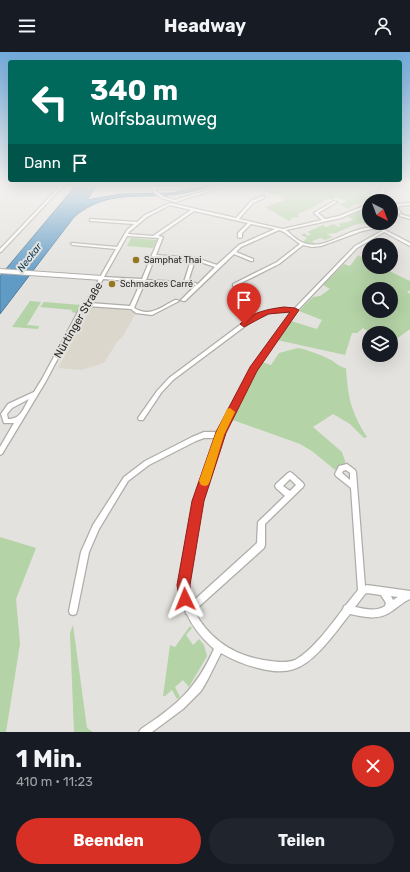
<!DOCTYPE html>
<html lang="de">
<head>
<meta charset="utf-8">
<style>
  body { margin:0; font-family:Rubik,sans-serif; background:#20242c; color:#f1f3f6; height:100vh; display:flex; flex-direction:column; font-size:15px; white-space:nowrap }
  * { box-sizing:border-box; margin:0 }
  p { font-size:13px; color:#9ea1a6 }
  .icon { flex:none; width:22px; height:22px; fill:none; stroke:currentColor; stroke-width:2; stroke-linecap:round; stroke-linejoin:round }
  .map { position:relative; height:680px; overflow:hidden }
  .sheet { display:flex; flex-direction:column; background:#171b24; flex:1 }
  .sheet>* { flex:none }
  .guide { position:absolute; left:8px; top:8px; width:394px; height:122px; border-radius:4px; box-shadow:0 4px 16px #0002; background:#00695c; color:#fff; overflow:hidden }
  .needle { width:26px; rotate:138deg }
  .fabs { position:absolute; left:362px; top:142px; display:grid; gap:8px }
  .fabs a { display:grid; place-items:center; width:36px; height:36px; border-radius:50%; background:#171b24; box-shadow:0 4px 16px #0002; font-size:20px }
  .pin { position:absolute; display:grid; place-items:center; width:34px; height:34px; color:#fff; margin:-41px -17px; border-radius:50% 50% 50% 0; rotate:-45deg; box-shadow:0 0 4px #0007 }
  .pin .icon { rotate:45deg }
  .me { position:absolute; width:44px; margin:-22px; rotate:358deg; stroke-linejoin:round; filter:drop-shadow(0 0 3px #0008) }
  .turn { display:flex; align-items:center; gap:14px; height:84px; padding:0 16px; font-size:18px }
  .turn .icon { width:52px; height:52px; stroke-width:2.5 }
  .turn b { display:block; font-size:28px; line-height:34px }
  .then { display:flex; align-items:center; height:38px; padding:0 16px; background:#0003; gap:8px; font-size:15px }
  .round { display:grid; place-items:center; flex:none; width:42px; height:42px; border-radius:21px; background:#20242c }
  .headline { display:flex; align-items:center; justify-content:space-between; height:68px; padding:0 16px }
  h1 { font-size:24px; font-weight:700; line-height:30px }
  .cta { display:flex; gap:8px; margin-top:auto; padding:8px 16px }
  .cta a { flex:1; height:46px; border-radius:24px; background:#d93025; color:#fff; font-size:16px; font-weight:700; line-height:46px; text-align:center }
  .cta a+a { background:#20242c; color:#f1f3f6 }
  header { display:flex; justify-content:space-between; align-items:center; height:52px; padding:0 16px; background:#171b24; font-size:18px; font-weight:700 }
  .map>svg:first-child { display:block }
</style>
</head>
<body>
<header><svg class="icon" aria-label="menu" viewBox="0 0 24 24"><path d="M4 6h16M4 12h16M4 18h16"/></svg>Headway<svg class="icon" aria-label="person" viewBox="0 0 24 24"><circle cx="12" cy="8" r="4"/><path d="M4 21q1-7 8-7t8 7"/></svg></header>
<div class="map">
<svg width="410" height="680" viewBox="0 0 410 680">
  <rect width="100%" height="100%" fill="#e4e2de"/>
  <polygon fill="#dcd7cc" points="91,254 121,256 136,261 123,284 117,290 104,311 81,318 58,316"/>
  <g fill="#b4d3a6" fill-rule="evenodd">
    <polygon points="271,131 343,131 348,133 357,131 365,137 378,139 372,138 372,143 366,149 351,154 352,155 348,157 339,152 347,149 336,145 332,148 327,147 310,157 298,162 300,165 291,166 291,168 289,169 265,155 285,148 279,143 275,144 260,137 274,133"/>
    <polygon points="364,158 369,159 370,171 366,173 362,171 354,173 336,181 327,182 332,185 325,188 321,186 312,189 315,192 309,192 303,190 307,186 301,183 304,181 308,184 311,182 307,180 323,173 326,175 334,172 338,175 341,174 338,172 354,168 348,165"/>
    <polygon points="131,186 157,188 153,196 127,194"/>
    <path d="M358,203L369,209V215H381L410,229V238L407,240L410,242V277L391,291V281H370L363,276L357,281H352L345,303L277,288L291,269L317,277L322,268L299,259L313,245L320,244L330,237L323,233L344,212L350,214ZM369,237H391V259H369Z"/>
    <polygon points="30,249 41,250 27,273 39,274 38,277 12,275"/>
    <polygon points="44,250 81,253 76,261 71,260 73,258 40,255"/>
    <path d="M298,296C308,298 319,302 329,307C336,310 338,315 346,316C348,346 351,360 367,385L364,386L350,372L333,362L313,375L342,400L347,415L335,418L312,399L300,392L227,366L259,309L271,313L279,301Z"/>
    <polygon points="0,485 36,496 16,547 20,592 6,680 0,680"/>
    <polygon points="73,573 87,676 93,680 74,680 70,581"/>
    <polygon points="190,574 192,576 186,583 193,593 199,587 204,593 207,604 189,635 183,628 175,635 180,645 177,647 172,638 165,644 163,644 170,593 175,595"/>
  </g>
  <path fill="#609bc6" stroke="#4f7896" d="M78,131H98L87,148L121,142L171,141L221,131C207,135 193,140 179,142C140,147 107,137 74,165L0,262V224Z"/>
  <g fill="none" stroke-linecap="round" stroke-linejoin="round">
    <defs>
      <g id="street">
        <polygon points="63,131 66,131 1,200 0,200 0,197"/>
        <polygon points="152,131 156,131 155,135 179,135 203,131 208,131 179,137 155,137 158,141 164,145 175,148 232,131 236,131 175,150 161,146 156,142 151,136"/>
        <polygon points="357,131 372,131 366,133"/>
        <polygon points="382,131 386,131 384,140 389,149 385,149 382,143 378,149 374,149 380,140"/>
        <path d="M263,144H264V146L253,151L239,167L283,177L322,168L314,161L334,149L337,150L318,161L325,167L339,164L369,152V154L341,166L286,178C292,183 297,189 304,191C323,198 343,181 361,177C369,175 375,175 383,175H384L385,178L410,191V194L384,180L357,196L297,259L255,319L224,380L201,449L187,533L191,551L257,491L258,470L260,468L285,444L276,436L275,434L276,432L288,421L290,420L292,421L303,431L304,433L303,435L265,472V493L264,496L194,559C211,590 237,605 270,609C278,610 288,611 295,608C312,599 331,573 343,557L344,554L346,553L358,538L351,436L336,424L335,422L339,414L347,412L355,418L356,420L365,534L367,533L410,539V547C403,550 398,555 392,559C378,569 365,565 350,562C337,578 315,611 294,617C283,621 269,619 258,616C245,613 233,608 221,601L208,627L201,639L183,657L152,680H139L141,677C177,653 196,637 214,597C203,587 193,576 187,562H186L179,533L195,449L216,386H204L196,389L149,413L128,429L99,477L89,500L77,559L76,562L73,563L70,562L69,559L81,500L93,473L124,425L145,409L192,385L204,380H218L251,317L292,260H272L252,269L173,328L161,341L143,368H139L138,366L157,339L169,326L248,267L271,258L294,257L355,194L382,179L381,177H372L362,179L321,194L312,195L303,193L279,212L235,234H233V232L277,210L300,192L284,180L279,178L241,195L236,200L253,207V209H251L234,202L185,249H183L181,248L196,233H185L145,230L134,256C150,266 161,255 175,248H177L179,249L152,263L136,261L131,257L87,254L83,259L46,329L2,402L0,403V395L14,371H4L1,362L8,352L34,340L42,327L79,258L87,248L116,197L73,193L71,192L72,191L117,195L127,178L134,172L91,169H90V167L137,170L145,163L170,151L236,166L251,149ZM170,153L191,158L153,184L128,182L129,180L147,165ZM194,159L248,171L238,181V185L240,186L242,185V181L251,172L275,177L239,193L217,213L196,206L156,203L163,185L158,184ZM127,184L159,186L142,227L104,225ZM155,205L191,208L184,230L146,228ZM195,208L215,215L197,233L196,231L188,230ZM103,227L141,230L130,254L90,251ZM29,347C23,357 21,367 8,367L7,362L12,356ZM346,418L350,421V428L342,421L343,419ZM290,427L296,433L290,439L283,434ZM367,541L381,543L386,551L385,554C376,560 365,557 355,555L365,542ZM391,544L398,545L393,548Z"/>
        <polygon points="410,151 410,153 399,154 398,157 401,161 397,162 392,170 391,170 391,166 395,160 397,160 394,157 397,152"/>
        <polygon points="400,162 410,165 410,167 400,164"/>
      </g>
      <polygon id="secondary" points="0,217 102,224 105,226 102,228 0,221"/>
    </defs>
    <use href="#street" stroke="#afada8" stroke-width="2.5"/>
    <use href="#secondary" stroke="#afada8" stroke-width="2"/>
    <use href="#street" fill="#fff" fill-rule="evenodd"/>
    <use href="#secondary" fill="#fff" fill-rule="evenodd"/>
  </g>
  <linearGradient id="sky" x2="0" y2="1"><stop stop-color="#71aada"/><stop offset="0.58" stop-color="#f3f2f0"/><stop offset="1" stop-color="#f3f2f0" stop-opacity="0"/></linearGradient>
  <rect width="410" height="226" fill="url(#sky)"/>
  <path fill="#d93025" stroke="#8d1f18" d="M284,255L295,256L299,258L257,319L226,381L204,449L190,533L192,547L190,552L185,554L180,552L177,533L192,449L216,380L250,315L290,260L268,262L244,275L240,272C251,260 269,257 284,255Z"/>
  <polygon fill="#f59e0b" points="230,356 235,360 224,383 210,429 208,433 205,434 201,433 199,429 215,383 227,357"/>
  <g fill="#94771e" stroke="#e4e2de" stroke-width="1.5">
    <circle cx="136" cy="208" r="4"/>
    <circle cx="112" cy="232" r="4"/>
  </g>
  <g text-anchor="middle" stroke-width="4" stroke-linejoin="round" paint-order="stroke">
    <g font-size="9" fill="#282726" stroke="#e4e2de" text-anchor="start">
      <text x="144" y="211">Samphat Thai</text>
      <text x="120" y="235">Schmackes Carré</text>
    </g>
    <g font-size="10" font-style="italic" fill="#0b3b58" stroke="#e4e2de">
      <text transform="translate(29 205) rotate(-52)" y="4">Neckar</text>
    </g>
    <g font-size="11" fill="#282726" stroke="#e4e2de">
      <text transform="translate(78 268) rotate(-60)" y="4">Nürtinger Straße</text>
    </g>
  </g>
</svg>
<div class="fabs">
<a><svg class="needle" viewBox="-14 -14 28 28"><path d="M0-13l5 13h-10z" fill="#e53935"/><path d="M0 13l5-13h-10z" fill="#9ea1a6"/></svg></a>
<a><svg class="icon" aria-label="sound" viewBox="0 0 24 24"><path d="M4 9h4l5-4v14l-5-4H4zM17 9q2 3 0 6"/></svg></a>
<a><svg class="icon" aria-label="search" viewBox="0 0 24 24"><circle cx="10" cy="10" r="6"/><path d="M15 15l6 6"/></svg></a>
<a><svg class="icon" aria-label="layers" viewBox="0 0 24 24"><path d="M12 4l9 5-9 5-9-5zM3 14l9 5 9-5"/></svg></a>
</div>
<div class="pin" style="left:244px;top:272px;background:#d93025"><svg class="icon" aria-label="arrive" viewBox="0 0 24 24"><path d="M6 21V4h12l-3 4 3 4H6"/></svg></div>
<svg class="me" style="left:185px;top:547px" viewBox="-20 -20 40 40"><path d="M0-17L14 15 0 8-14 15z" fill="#d93025" stroke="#fff" stroke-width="4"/></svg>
<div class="guide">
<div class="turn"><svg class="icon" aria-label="left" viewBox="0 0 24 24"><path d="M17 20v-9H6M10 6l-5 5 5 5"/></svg><div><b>340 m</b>Wolfsbaumweg</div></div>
<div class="then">Dann<svg class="icon" aria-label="arrive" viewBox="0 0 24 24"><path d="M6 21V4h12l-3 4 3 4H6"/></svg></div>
</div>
</div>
<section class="sheet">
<div class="headline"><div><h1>1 Min.</h1><p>410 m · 11:23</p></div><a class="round" style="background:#d93025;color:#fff"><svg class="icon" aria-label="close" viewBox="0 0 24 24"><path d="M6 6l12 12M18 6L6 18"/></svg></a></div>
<div class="cta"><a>Beenden</a><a>Teilen</a></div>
</section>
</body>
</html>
